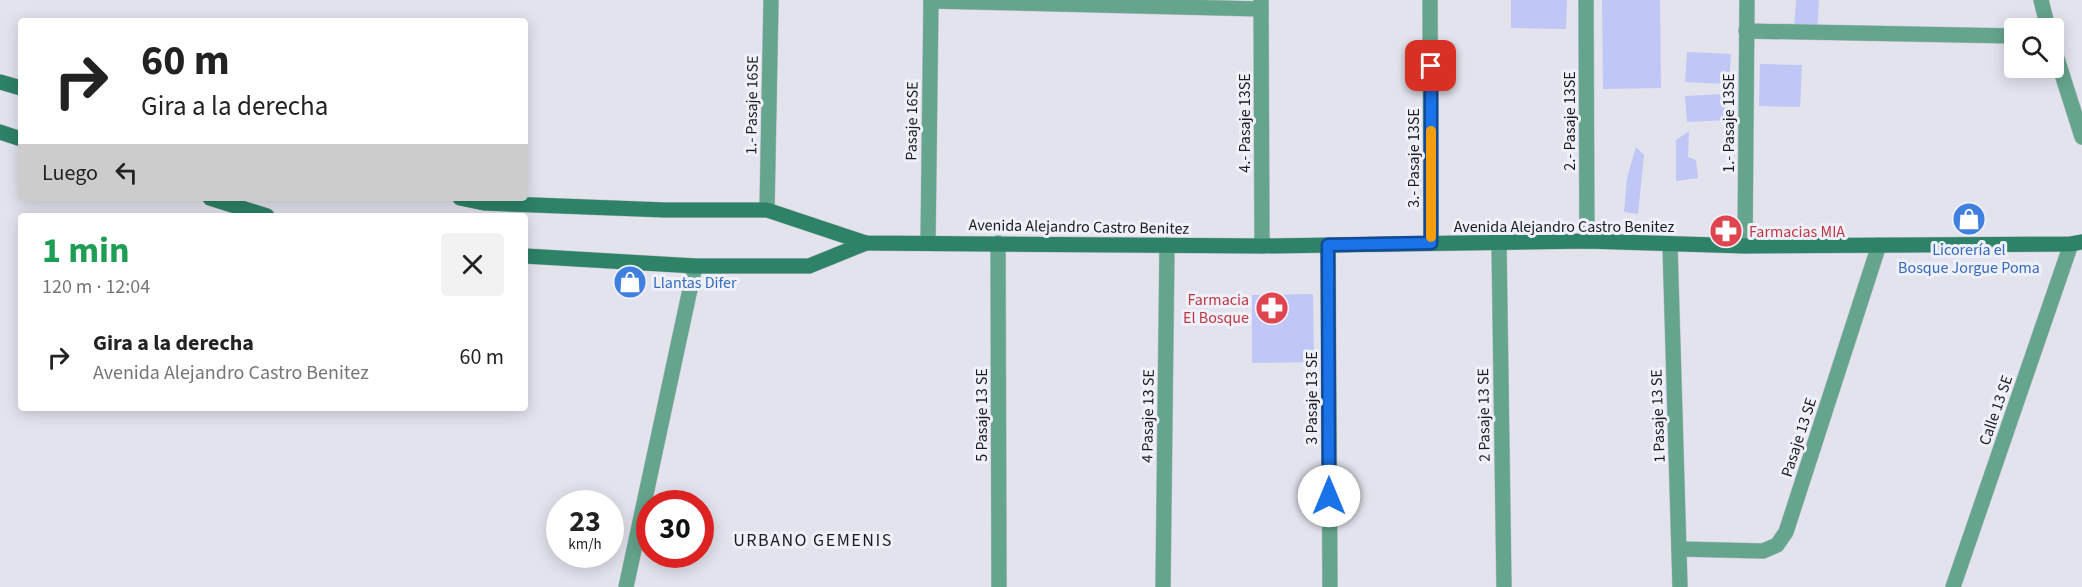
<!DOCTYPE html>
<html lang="es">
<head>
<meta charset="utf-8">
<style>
  body { margin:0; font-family:"Source Sans 3",sans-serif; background:#f2f2f2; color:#222; height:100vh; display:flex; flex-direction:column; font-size:22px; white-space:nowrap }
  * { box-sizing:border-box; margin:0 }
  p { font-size:20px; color:#767676 }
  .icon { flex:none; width:33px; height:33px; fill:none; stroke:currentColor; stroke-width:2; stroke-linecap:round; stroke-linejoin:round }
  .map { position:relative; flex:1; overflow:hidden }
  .details { position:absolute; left:18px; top:213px; width:510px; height:198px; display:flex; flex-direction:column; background:#fff; border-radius:6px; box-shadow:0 3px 15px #0003 }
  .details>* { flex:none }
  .hud { position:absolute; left:18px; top:18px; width:510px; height:183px; border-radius:6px; box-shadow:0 3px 15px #0003; background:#fff; color:#222; overflow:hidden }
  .buttons { position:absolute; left:2004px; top:18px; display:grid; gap:12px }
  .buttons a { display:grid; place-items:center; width:60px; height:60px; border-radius:6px; background:#fff; box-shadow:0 3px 15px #0003; font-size:30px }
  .speed { position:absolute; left:546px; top:490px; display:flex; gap:12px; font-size:30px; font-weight:700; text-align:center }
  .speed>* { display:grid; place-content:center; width:78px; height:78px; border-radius:50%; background:#fff; box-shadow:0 3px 15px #0003; line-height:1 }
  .speed small { font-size:15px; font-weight:400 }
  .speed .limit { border:9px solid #d22; background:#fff; color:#111 }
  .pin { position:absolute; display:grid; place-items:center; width:51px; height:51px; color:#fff; margin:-26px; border-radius:12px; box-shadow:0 3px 9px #0006 }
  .me { position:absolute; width:66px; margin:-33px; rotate:0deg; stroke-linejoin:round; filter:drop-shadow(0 0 4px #0008) }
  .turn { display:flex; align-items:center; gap:21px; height:126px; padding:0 24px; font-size:27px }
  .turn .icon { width:78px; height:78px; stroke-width:2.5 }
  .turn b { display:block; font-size:42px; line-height:51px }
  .then { display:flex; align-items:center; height:57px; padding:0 24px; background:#0003; gap:12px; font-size:22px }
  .round { display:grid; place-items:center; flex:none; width:63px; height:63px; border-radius:6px; background:#f2f2f2 }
  .overview { display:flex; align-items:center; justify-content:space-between; height:102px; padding:0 24px }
  h1 { font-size:36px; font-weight:700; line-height:45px; color:#1e9e55 }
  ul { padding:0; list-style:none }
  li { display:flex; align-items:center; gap:18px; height:84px; padding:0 24px }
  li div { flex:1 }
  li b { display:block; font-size:22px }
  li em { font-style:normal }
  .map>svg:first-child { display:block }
</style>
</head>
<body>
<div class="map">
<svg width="2082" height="587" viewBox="0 0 2082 587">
  <rect width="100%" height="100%" fill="#e2e3ed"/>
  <g fill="#c0c6f5">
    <polygon points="1511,0 1567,0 1566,29 1511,28"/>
    <polygon points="1602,0 1660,0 1661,88 1603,89"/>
    <polygon points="1796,0 1819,0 1817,32 1794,31"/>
    <polygon points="1687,52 1731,54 1729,84 1685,82"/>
    <polygon points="1760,64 1802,65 1800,107 1759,106"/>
    <polygon points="1726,94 1727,120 1687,122 1685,96"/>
    <polygon points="1689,131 1688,157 1696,160 1698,178 1676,181 1676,140"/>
    <polygon points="1636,147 1644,155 1638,214 1624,212 1627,178"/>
    <polygon points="1313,294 1314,362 1252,363 1252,295"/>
  </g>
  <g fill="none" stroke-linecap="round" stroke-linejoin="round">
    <defs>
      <g id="minor">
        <polyline points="1261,0 1262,246"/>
        <polyline points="1430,0 1431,243"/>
        <polyline points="1586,0 1587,241"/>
        <polyline points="2041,0 2048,28"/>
        <polyline points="931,1 1261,9"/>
        <polyline points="1746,31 2014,36"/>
        <polyline points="2054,49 2082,137"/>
        <polyline points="767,210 771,0"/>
        <polyline points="928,243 931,0"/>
        <polyline points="998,243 999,587"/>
        <polyline points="1499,243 1504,587"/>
        <polyline points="1328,245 1330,587"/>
        <polyline points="1670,245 1680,587"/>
        <polyline points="1745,246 1747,0"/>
        <polyline points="1679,549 1763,551 1777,545 1786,532 1879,245"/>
        <polyline points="626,587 695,266"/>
        <polyline points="1163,587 1167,245"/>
        <polyline points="1953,587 2071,244"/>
      </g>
      <g id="secondary">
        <polyline points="0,82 21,88"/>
        <polyline points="0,132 21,139"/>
        <polyline points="210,198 267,216"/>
        <polyline points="460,198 484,203 665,210 767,210 866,243 1262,246 1587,241 1745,246 2071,244 2082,242"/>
        <polyline points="525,256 695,266 809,266 866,243"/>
      </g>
    </defs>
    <use href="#minor" stroke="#bebfc8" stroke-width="16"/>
    <use href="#secondary" stroke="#bebfc8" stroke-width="16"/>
    <use href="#minor" stroke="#65a58d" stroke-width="15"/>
    <use href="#secondary" stroke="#2d8267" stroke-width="15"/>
  </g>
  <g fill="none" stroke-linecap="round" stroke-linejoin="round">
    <defs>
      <polyline id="route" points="1329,496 1328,245 1431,243 1431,66"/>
    </defs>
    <use href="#route" stroke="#114b97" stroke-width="15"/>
    <use href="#route" stroke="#1a73e8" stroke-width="10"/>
    <polyline stroke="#f59e0b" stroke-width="10" points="1431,131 1431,237"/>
  </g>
  <defs>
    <symbol id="shop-disc" viewBox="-11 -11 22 22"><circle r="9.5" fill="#3f7fe0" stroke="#eff0fa"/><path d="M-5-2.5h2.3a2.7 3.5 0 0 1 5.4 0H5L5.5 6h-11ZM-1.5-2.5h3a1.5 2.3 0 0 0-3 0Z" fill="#fff"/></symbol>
    <symbol id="pharmacy-disc" viewBox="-11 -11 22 22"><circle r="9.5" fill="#e0444e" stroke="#eff0fa"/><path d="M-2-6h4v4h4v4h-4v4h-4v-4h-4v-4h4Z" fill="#fff"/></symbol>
  </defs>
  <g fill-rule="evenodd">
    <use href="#shop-disc" x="1950" y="200" width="38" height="38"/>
    <use href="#pharmacy-disc" x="1707" y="212" width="38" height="38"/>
    <use href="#shop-disc" x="611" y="263" width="38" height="38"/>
    <use href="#pharmacy-disc" x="1253" y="289" width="38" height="38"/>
  </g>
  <g text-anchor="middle" stroke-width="6" stroke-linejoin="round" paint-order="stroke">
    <g font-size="16" fill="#1c1d20" stroke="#eff0fa">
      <text transform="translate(751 105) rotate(-89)" y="6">1.- Pasaje 16SE</text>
      <text transform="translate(911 121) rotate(-89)" y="6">Pasaje 16SE</text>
      <text transform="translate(1569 121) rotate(-90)" y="6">2.- Pasaje 13SE</text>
      <text transform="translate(1244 123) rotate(-90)" y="6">4.- Pasaje 13SE</text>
      <text transform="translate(1728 123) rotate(-90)" y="6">1.- Pasaje 13SE</text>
      <text transform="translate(1413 158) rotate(-90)" y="6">3.- Pasaje 13SE</text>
      <text transform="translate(1079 226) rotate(1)" y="6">Avenida Alejandro Castro Benitez</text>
      <text x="1564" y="232">Avenida Alejandro Castro Benitez</text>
      <text transform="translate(1311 398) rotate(-90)" y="6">3 Pasaje 13 SE</text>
      <text transform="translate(1995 410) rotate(-71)" y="6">Calle 13 SE</text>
      <text transform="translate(981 415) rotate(-90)" y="6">5 Pasaje 13 SE</text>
      <text transform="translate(1483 415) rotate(-91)" y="6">2 Pasaje 13 SE</text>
      <text transform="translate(1147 416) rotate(-89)" y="6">4 Pasaje 13 SE</text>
      <text transform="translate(1657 416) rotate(-92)" y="6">1 Pasaje 13 SE</text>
      <text transform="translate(1798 437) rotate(-72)" y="6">Pasaje 13 SE</text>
    </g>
    <g font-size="16" fill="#be3a42" stroke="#eff0fa" text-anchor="start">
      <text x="1749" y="237">Farmacias MIA</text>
      <text x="1249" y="305" text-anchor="end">Farmacia<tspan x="1249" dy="18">El Bosque</tspan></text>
    </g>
    <g font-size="16" fill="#366cbe" stroke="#eff0fa">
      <text x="1969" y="255">Licorería el<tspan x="1969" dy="18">Bosque Jorgue Poma</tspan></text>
      <text x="653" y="288" text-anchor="start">Llantas Difer</text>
    </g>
    <g font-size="18" letter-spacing="1.5" fill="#1c1d20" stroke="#eff0fa">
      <text x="813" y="546">URBANO GEMENIS</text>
    </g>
  </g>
</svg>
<div class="buttons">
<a><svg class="icon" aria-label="search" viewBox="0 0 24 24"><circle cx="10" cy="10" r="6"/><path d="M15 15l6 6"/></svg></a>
</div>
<div class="speed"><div>23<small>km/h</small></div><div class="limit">30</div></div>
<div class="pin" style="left:1431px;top:66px;background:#d93025"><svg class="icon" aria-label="arrive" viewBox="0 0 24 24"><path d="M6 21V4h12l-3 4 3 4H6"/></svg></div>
<svg class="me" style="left:1329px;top:496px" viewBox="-20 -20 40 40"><circle r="19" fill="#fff"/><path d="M0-13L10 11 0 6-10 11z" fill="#1a73e8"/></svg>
<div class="hud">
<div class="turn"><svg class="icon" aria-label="right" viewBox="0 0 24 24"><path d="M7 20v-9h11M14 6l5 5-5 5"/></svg><div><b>60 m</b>Gira a la derecha</div></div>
<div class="then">Luego<svg class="icon" aria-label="left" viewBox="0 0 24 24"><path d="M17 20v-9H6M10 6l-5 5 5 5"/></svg></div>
</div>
<section class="details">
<div class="overview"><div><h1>1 min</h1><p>120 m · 12:04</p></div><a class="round"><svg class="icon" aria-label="close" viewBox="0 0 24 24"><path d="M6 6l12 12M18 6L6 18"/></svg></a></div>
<ul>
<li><svg class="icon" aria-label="right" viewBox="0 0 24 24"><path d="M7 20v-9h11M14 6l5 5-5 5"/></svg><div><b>Gira a la derecha</b><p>Avenida Alejandro Castro Benitez</p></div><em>60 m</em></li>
</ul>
</section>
</div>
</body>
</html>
